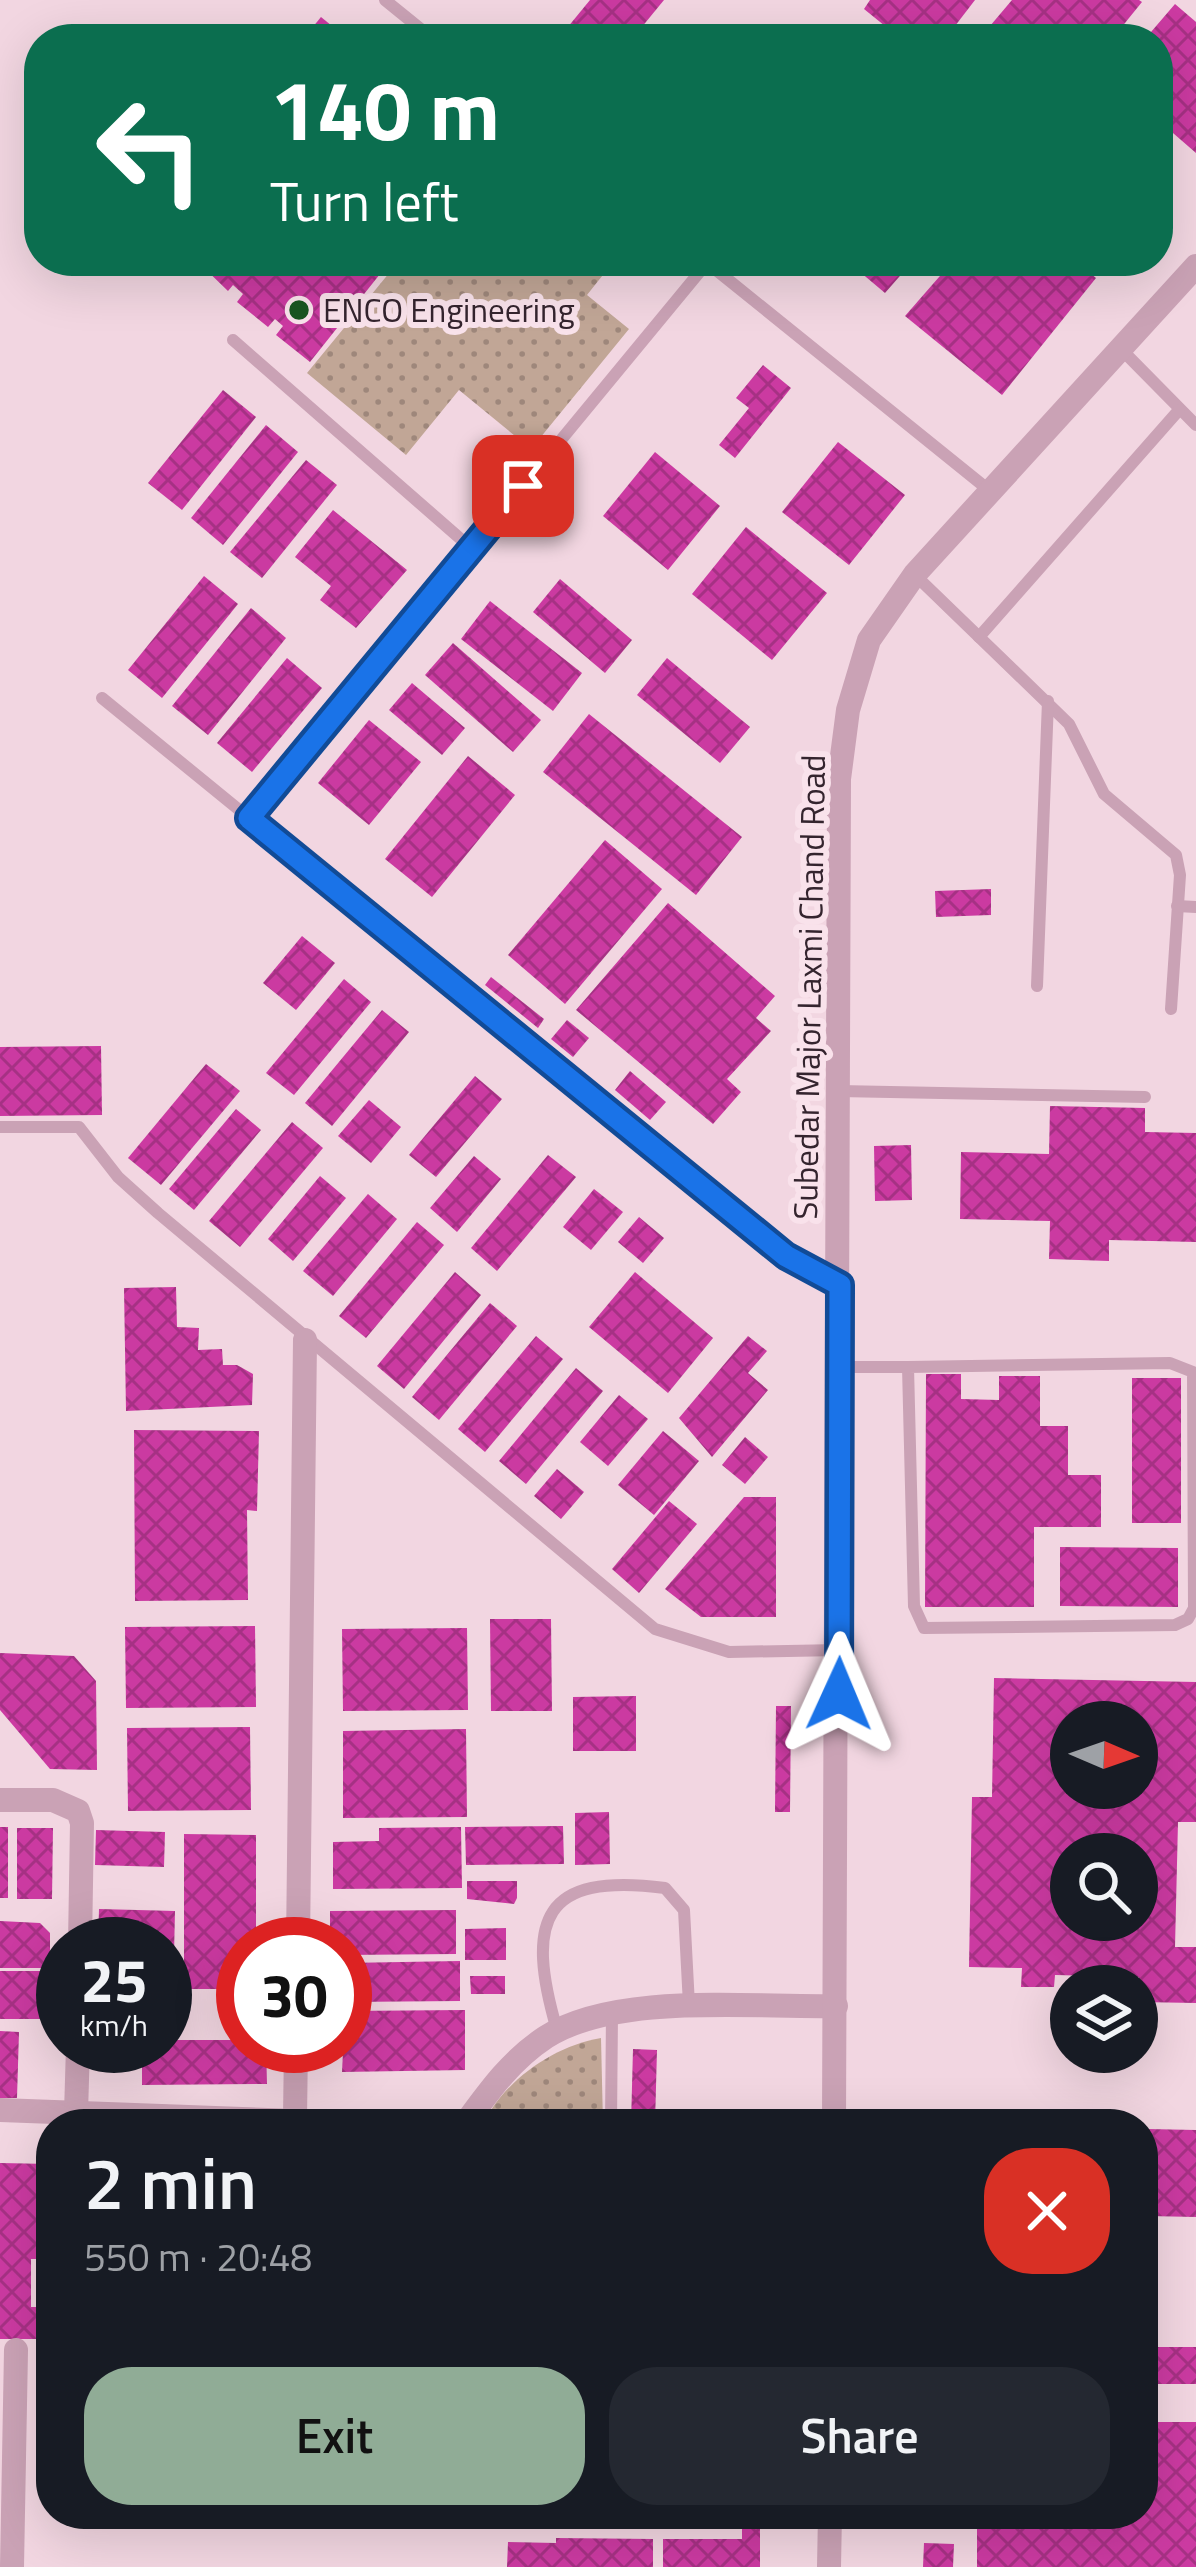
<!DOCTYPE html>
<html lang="en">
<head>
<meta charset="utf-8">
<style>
  body { margin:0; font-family:"Titillium Web",sans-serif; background:#242831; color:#f1f3f6; height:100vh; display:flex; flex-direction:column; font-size:45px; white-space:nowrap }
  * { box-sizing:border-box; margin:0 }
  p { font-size:39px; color:#9ea1a6 }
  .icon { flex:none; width:66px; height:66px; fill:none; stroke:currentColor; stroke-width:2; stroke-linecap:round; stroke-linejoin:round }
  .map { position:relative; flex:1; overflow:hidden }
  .sheet { position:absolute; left:36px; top:2109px; width:1122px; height:420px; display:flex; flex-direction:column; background:#171b24; border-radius:48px; box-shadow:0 12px 48px #0002 }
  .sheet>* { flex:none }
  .top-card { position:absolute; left:24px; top:24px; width:1149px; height:252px; border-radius:48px; box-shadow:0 12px 48px #0002; background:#0b6e4f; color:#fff; overflow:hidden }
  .needle { width:78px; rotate:92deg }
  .controls { position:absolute; left:1050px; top:1701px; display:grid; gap:24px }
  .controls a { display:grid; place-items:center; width:108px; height:108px; border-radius:50%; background:#171b24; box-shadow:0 12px 48px #0002; font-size:60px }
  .speed { position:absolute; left:36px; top:1917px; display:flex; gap:24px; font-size:60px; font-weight:700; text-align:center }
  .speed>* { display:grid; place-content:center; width:156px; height:156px; border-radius:50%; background:#171b24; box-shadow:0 12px 48px #0002; line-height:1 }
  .speed small { font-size:30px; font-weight:400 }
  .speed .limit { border:18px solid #d22; background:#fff; color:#111 }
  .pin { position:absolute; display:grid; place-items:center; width:102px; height:102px; color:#fff; margin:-51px; border-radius:24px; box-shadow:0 6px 18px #0006 }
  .me { position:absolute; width:132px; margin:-66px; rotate:1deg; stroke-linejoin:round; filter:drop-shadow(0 0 9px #0008) }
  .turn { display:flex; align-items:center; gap:42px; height:252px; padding:0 48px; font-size:54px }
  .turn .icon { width:156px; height:156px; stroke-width:2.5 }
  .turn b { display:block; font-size:84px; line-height:102px }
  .round { display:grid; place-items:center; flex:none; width:126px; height:126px; border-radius:48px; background:#242831 }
  .headline { display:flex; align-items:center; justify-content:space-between; height:204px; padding:0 48px }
  h1 { font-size:72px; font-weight:600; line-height:90px }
  .primary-button { display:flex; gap:24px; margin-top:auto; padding:24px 48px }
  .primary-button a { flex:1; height:138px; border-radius:48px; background:#90ac96; color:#111; font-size:48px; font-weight:600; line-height:138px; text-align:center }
  .primary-button a+a { background:#242831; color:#f1f3f6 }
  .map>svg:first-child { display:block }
</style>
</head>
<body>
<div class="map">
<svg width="1196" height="2567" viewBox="0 0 1196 2567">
  <defs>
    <pattern id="garden-dots" width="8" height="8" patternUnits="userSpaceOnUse" patternTransform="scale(3)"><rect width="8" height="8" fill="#c1a696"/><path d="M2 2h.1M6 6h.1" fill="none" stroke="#9e877b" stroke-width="1.8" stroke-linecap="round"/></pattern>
    <pattern id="building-cross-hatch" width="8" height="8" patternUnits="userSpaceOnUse" patternTransform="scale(3)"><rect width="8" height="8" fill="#cb3aa1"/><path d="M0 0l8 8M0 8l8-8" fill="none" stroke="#a63184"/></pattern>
  </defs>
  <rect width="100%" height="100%" fill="#f2d6e1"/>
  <g fill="url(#garden-dots)">
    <polygon points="399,261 614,261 587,295 629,329 531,449 459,390 406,455 307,373"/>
    <path d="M601,2038L603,2124H483C504,2081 553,2046 601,2038Z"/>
  </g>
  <g fill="url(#building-cross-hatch)" fill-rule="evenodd">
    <polygon points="590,0 664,0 632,39 558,39"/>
    <polygon points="870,0 975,0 945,39 901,39 864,9"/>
    <polygon points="1012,0 1139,0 1142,2 1112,39 979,39"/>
    <polygon points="1175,4 1196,22 1196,153 1158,120 1158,39 1145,39"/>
    <polygon points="321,17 348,39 303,39"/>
    <polygon points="197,261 375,261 384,269 310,362 276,335 283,326 275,319 268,327 237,302 243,294 233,285 228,291"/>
    <polygon points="847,261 913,261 885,293"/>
    <polygon points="953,261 1076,261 1096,278 1002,395 905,316"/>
    <polygon points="763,365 791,388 735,458 719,445 749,408 736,398"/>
    <polygon points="223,390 256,417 182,510 148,483"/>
    <polygon points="266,425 298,452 223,545 191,518"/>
    <polygon points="838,442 905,495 849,565 782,512"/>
    <polygon points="655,452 720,506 668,570 603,516"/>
    <polygon points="306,460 337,485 262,578 230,552"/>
    <polygon points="333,510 407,570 356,628 320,600 331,586 295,557"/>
    <polygon points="746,527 827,593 772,660 692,594"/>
    <polygon points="204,576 238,604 162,698 128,670"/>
    <polygon points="560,579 632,640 605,673 533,612"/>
    <polygon points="490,601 582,673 553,711 461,639"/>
    <polygon points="251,608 286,638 208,735 172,706"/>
    <polygon points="453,643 541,720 513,752 425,675"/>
    <polygon points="287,658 322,688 252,772 217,743"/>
    <polygon points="667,658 750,727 720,763 637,695"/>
    <polygon points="412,683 465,728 442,755 389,710"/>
    <polygon points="589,714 742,837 696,895 543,772"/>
    <polygon points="369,720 421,762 369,825 318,783"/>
    <polygon points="468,756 515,795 432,897 385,859"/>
    <polygon points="605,840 662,889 565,1004 508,955"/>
    <polygon points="991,889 991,915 936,917 935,891"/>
    <polygon points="668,903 775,996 756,1018 771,1031 727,1079 741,1092 713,1124 576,1010"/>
    <polygon points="302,936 335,963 296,1010 263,983"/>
    <polygon points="491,977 544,1019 538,1028 485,985"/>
    <polygon points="344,979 371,1002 294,1095 266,1073"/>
    <polygon points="382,1010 409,1032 332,1126 305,1103"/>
    <polygon points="567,1020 589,1038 573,1057 551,1039"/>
    <polygon points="101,1046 102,1115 0,1116 0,1047"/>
    <polygon points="206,1064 240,1091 161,1185 128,1158"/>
    <polygon points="630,1071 666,1102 650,1120 615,1090"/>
    <polygon points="475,1076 502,1099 436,1177 409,1155"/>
    <polygon points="369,1100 401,1127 371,1163 338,1136"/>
    <polygon points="1050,1106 1145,1108 1145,1132 1196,1133 1196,1242 1109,1240 1109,1261 1049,1259 1050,1221 960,1219 961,1152 1049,1154"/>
    <polygon points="236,1109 261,1130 194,1210 169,1189"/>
    <polygon points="292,1122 323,1148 240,1247 209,1221"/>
    <polygon points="911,1145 912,1200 875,1201 874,1146"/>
    <polygon points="548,1155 576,1177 497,1271 471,1248"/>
    <polygon points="474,1156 501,1179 457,1232 430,1208"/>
    <polygon points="320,1176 346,1198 293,1261 268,1239"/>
    <polygon points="594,1189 623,1212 591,1250 563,1227"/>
    <polygon points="368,1194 397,1219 333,1296 303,1271"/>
    <polygon points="639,1217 664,1238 643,1263 618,1242"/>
    <polygon points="417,1222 444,1245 366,1338 339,1316"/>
    <polygon points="455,1272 481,1295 404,1389 377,1366"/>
    <polygon points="635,1272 713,1338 668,1393 589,1327"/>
    <polygon points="176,1287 177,1327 199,1328 198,1350 222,1349 223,1365 237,1365 253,1374 252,1405 126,1411 124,1288"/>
    <polygon points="490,1303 517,1326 439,1420 412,1397"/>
    <polygon points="536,1336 563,1359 485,1452 458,1429"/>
    <polygon points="748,1336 767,1351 748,1373 768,1390 712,1457 679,1418"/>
    <polygon points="576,1368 603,1391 526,1484 499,1461"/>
    <polygon points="926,1374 961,1374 961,1399 999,1400 999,1376 1040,1376 1040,1426 1068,1426 1068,1475 1101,1475 1101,1527 1034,1527 1034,1607 925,1607"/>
    <rect x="1132" y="1378" width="49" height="145"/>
    <polygon points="619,1395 648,1419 608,1466 580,1442"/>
    <polygon points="134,1430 259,1431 257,1511 247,1510 248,1600 135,1601"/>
    <polygon points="663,1431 699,1461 654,1515 618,1485"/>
    <polygon points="745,1437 768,1457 745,1484 722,1465"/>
    <polygon points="557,1469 584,1492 561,1519 534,1496"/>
    <polygon points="744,1497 776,1497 776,1617 701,1617 665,1589"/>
    <polygon points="669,1501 697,1524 639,1593 612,1569"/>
    <polygon points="1060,1547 1178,1548 1178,1607 1060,1606"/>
    <polygon points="490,1619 551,1619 552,1711 491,1711"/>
    <polygon points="255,1626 256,1707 126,1708 125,1627"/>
    <polygon points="467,1628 468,1710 343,1711 342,1629"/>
    <polygon points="0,1653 74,1656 96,1681 97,1770 50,1769 0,1710"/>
    <path d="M994,1678L1196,1682V1822H1178L1175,1947H1196V2003L1139,2002V1977L1055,1975L1054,1987H1021L1022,1968L969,1967L972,1797H992ZM1071,1722H1137V1788H1071ZM1071,1854H1137V1920H1071Z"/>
    <polygon points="636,1696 636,1751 573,1751 573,1697"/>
    <polygon points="776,1706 791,1706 790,1812 775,1812"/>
    <polygon points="250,1727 251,1810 128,1811 127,1728"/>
    <polygon points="466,1729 467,1817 343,1818 343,1731"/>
    <polygon points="609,1812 610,1864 575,1865 575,1813"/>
    <polygon points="563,1826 564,1864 466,1865 465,1827"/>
    <rect x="0" y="1827" width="8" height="71"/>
    <polygon points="461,1827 462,1888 333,1889 333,1842 379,1841 379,1828"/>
    <polygon points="17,1828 53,1828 52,1899 17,1899"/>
    <polygon points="96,1830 165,1832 164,1867 95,1865"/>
    <polygon points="184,1834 256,1835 256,1944 243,1944 243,1989 184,1989"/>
    <polygon points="467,1881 517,1881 517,1898 514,1904 467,1899"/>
    <polygon points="99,1909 175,1911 174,1955 165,1955 165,1944 98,1944"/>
    <polygon points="456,1910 456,1954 345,1955 345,1944 330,1944 330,1911"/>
    <polygon points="0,1921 40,1923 50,1933 50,1968 0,1968"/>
    <polygon points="506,1928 506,1960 465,1960 465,1929"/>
    <polygon points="460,1961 460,2001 345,2002 345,1963"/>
    <rect x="0" y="1971" width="53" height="48"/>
    <polygon points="470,1976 505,1976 505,1994 471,1994"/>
    <polygon points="465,2010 465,2070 342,2072 345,2011"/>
    <polygon points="0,2031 19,2032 17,2098 0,2098"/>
    <polygon points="165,2040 243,2040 243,2046 266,2046 267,2084 142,2085 142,2046 165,2046"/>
    <polygon points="633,2049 657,2050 655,2124 631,2124"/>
    <polygon points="1147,2129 1196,2130 1196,2217 1147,2216"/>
    <polygon points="0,2163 51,2164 51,2259 31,2259 31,2307 51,2307 51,2339 0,2339"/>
    <rect x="1147" y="2347" width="49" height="37"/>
    <polygon points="1143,2422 1196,2422 1196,2567 977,2567 977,2514 1143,2514"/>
    <polygon points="574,2514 760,2514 760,2567 663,2567 663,2539 742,2539 742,2524 573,2519"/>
    <polygon points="556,2538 653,2539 653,2567 507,2567 508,2542 556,2543"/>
    <polygon points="924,2543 954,2544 953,2567 923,2567"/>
  </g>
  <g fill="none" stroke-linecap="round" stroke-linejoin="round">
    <g stroke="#caa2b5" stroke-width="12">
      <polyline points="385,0 433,39"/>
      <polyline points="705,261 990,491"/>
      <polyline points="233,340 471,548"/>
      <polyline points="1121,349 1196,425"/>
      <polyline points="915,575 1069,724 1104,794 1176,855 1180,875 1171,1009"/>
      <polyline points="979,637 1179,410"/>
      <polyline points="102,698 786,1256 837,1284"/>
      <polyline points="249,818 707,263"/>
      <polyline points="1177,906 1196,907"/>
      <polyline points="1037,986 1048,701"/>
      <polyline points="839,1091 1145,1097"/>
      <polyline points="0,1127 79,1127 118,1177 158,1213 655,1629 729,1652 839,1650"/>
      <polyline points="840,1367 908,1367 914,1606 924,1628 1175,1625 1188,1619 1194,1608 1193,1372 1170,1363 908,1367"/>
      <path d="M557,2030C525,1920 542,1872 665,1888L684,1910L689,2005"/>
      <polyline points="611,2124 612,2013"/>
    </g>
    <g stroke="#caa2b5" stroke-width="24">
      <polyline points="0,1800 53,1800 78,1811 82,1823 80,1944"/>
      <polyline points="298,1944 305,1340"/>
      <polyline points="0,2110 377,2124"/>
      <polyline points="76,2113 78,2046"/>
      <polyline points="295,2117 296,2046"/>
      <path d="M465,2124C489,2091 511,2060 546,2037C617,1992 753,2008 836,2006"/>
      <polyline points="834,2124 839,779 848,710 869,640 915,574 1196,266"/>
      <polyline points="12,2567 16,2350"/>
      <polyline points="829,2567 830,2514"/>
    </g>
  </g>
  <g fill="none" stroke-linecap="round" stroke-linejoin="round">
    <defs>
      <polyline id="route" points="523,486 249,818 786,1256 840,1285 839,1694"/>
    </defs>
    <use href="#route" stroke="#114b97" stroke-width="30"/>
    <use href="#route" stroke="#1a73e8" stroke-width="21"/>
  </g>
  <circle fill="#195620" stroke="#f9e2eb" stroke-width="4.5" cx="299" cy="310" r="12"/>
  <g text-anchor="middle" stroke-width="12" stroke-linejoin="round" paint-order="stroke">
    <g font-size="33" fill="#34242e" stroke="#f9e2eb" text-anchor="start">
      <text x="323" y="322">ENCO Engineering</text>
    </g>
    <g font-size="33" fill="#34242e" stroke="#f9e2eb">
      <text transform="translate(809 987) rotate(-89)" y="12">Subedar Major Laxmi Chand Road</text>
    </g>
  </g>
</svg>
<div class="controls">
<a><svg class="needle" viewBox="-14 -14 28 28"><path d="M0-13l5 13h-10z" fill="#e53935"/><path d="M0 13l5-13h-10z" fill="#9ea1a6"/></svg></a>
<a><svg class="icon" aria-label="search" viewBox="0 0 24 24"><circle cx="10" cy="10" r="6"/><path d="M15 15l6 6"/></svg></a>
<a><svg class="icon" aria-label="layers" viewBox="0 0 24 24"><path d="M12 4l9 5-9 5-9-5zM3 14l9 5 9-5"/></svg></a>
</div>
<div class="speed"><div>25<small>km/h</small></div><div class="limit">30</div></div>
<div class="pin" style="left:523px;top:486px;background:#d93025"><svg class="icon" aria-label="arrive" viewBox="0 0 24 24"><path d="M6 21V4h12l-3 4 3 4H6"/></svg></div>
<svg class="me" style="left:839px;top:1694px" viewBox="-20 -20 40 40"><path d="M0-17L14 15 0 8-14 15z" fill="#1a73e8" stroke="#fff" stroke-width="4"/></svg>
<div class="top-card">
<div class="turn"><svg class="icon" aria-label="left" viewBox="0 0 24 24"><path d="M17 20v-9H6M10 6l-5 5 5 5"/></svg><div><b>140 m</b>Turn left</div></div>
</div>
<section class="sheet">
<div class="headline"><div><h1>2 min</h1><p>550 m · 20:48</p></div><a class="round" style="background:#d93025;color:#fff"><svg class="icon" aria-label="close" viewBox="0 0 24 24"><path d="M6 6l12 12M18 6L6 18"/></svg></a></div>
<div class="primary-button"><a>Exit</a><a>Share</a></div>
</section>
</div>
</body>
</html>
